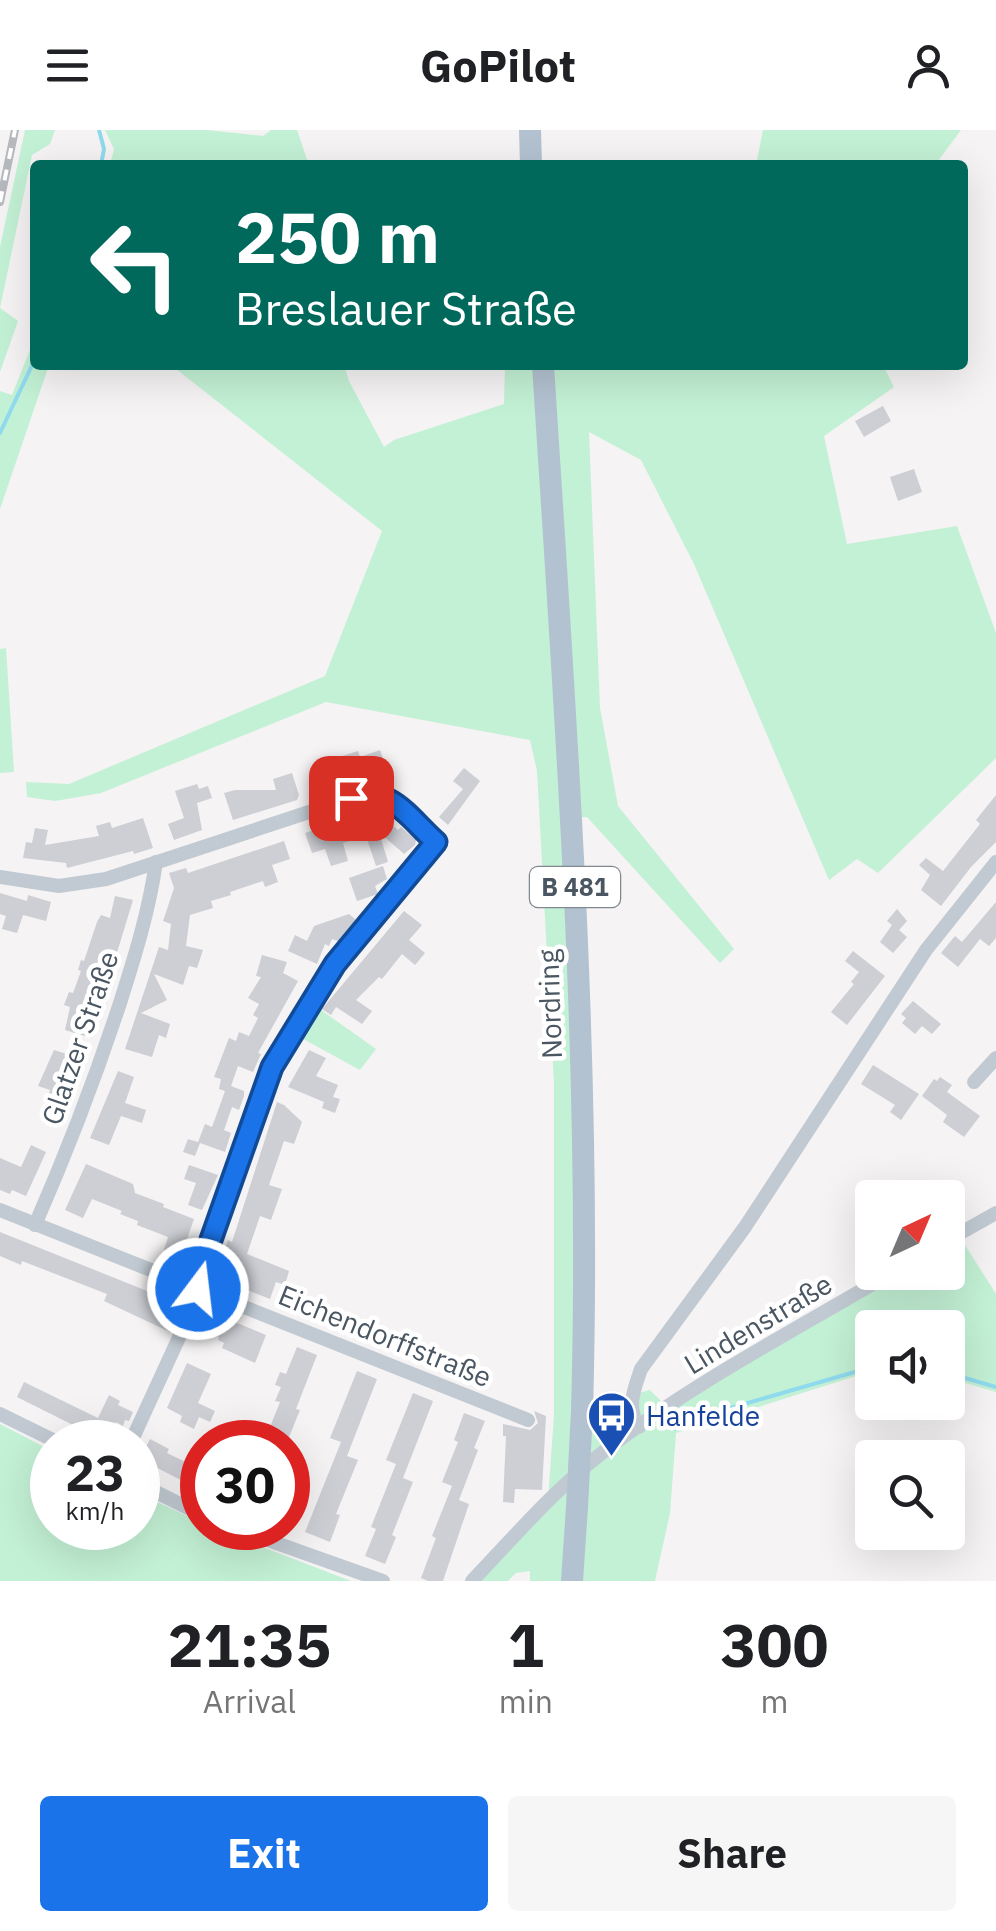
<!DOCTYPE html>
<html lang="en">
<head>
<meta charset="utf-8">
<style>
  body { margin:0; font-family:"IBM Plex Sans",sans-serif; background:#f6f6f6; color:#202124; height:100vh; display:flex; flex-direction:column; font-size:38px; white-space:nowrap }
  * { box-sizing:border-box; margin:0 }
  p { font-size:32px; color:#757577 }
  .icon { flex:none; width:55px; height:55px; fill:none; stroke:currentColor; stroke-width:2; stroke-linecap:round; stroke-linejoin:round }
  .map { position:relative; height:1451px; overflow:hidden }
  .side { display:flex; flex-direction:column; background:#fff; flex:1 }
  .side>* { flex:none }
  .guide { position:absolute; left:30px; top:30px; width:938px; height:210px; border-radius:10px; box-shadow:0 10px 40px #0002; background:#00695c; color:#fff; overflow:hidden }
  .needle { width:65px; rotate:44deg }
  .tools { position:absolute; left:855px; top:1050px; display:grid; gap:20px }
  .tools a { display:grid; place-items:center; width:110px; height:110px; border-radius:10px; background:#fff; box-shadow:0 10px 40px #0002; font-size:50px }
  .speed { position:absolute; left:30px; top:1290px; display:flex; gap:20px; font-size:50px; font-weight:700; text-align:center }
  .speed>* { display:grid; place-content:center; width:130px; height:130px; border-radius:50%; background:#fff; box-shadow:0 10px 40px #0002; line-height:1 }
  .speed small { font-size:25px; font-weight:400 }
  .speed .limit { border:15px solid #d22; background:#fff; color:#111 }
  .pin { position:absolute; display:grid; place-items:center; width:85px; height:85px; color:#fff; margin:-42px; border-radius:20px; box-shadow:0 5px 15px #0006 }
  .me { position:absolute; width:110px; margin:-55px; rotate:15deg; stroke-linejoin:round; filter:drop-shadow(0 0 8px #0008) }
  .turn { display:flex; align-items:center; gap:35px; height:210px; padding:0 40px; font-size:45px }
  .turn .icon { width:130px; height:130px; stroke-width:2.5 }
  .turn b { display:block; font-size:70px; line-height:85px }
  .eta { display:flex; justify-content:space-evenly; align-items:center; height:170px; text-align:center }
  .eta b { font-size:60px; font-weight:800; line-height:70px }
  .button { display:flex; gap:20px; margin-top:auto; padding:20px 40px }
  .button a { flex:1; height:115px; border-radius:10px; background:#1a73e8; color:#fff; font-size:40px; font-weight:800; line-height:115px; text-align:center }
  .button a+a { background:#f6f6f6; color:#202124 }
  header { display:flex; justify-content:space-between; align-items:center; height:130px; padding:0 40px; background:#fff; font-size:45px; font-weight:800 }
  .map>svg:first-child { display:block }
</style>
</head>
<body>
<header><svg class="icon" aria-label="menu" viewBox="0 0 24 24"><path d="M4 6h16M4 12h16M4 18h16"/></svg>GoPilot<svg class="icon" aria-label="person" viewBox="0 0 24 24"><circle cx="12" cy="8" r="4"/><path d="M4 21q1-7 8-7t8 7"/></svg></header>
<div class="map">
<svg width="996" height="1451" viewBox="0 0 996 1451">
  <rect width="100%" height="100%" fill="#f5f3f3"/>
  <g fill="#c3f1d5">
    <polygon points="25,0 55,0 50,14 32,25 0,178 18,191 0,242 0,117"/>
    <polygon points="105,0 207,0 263,6 271,0 297,0 309,35 110,35 114,19"/>
    <polygon points="763,0 961,0 935,35 756,35"/>
    <polygon points="35,207 35,235 49,235 0,379 0,261 12,265"/>
    <polygon points="171,235 344,235 349,251 384,317 394,310 504,274 505,235 883,235 894,257 824,306 847,414 957,396 996,503 996,628 878,743 857,729 829,750 694,434 641,330 589,302 600,578 618,676 734,819 720,833 587,687 563,688 577,1082 573,1280 650,1260 667,1277 893,1143 948,1142 948,1110 958,1104 996,1164 996,1262 948,1248 948,1198 872,1198 872,1241 676,1303 670,1383 655,1451 530,1451 530,1441 516,1443 508,1451 472,1451 548,1370 554,1285 554,953 537,641 530,610 326,572 101,663 55,671 27,667 26,652 69,654 325,546 382,401"/>
    <polygon points="6,518 14,642 0,643 0,519"/>
    <polygon points="314,875 376,919 360,940 296,905"/>
    <polygon points="0,1294 52,1321 52,1398 138,1398 138,1363 202,1393 202,1398 213,1398 351,1451 0,1451"/>
  </g>
  <g fill="none" stroke-linecap="round" stroke-linejoin="round">
    <g stroke="#90daee" stroke-width="4">
      <polyline points="99,0 104,19 101,35"/>
      <polyline points="0,303 35,229"/>
      <polyline points="948,1243 996,1257"/>
      <polyline points="675,1299 713,1283 872,1237"/>
    </g>
  </g>
  <g fill="#cdcfd5">
    <polygon points="883,276 891,291 864,307 855,291"/>
    <polygon points="914,339 922,362 898,371 890,347"/>
    <polygon points="380,620 385,634 348,646 350,652 332,658 323,632 358,621 360,627"/>
    <polygon points="464,638 480,651 448,695 439,687 463,659 453,651"/>
    <polygon points="292,643 299,665 297,670 233,690 224,663 235,660 276,660 273,649"/>
    <polygon points="197,654 199,659 208,656 212,668 197,673 202,700 174,710 168,694 184,688 175,661"/>
    <polygon points="996,665 996,712 971,737 941,776 921,760 930,745 919,735 926,728 943,741 980,694 976,690"/>
    <polygon points="354,687 361,707 343,713 348,731 331,736 325,719 312,723 305,703"/>
    <polygon points="143,688 153,718 134,724 133,721 67,738 66,733 23,728 26,712 32,713 35,698 48,700 45,715 99,706 96,696 110,692 112,698"/>
    <polygon points="386,690 398,700 401,697 416,710 415,715 404,724 379,702 388,732 376,736 367,709"/>
    <polygon points="284,711 290,729 272,735 278,752 265,757 263,751 230,762 231,765 211,771 213,778 190,785 186,816 203,820 197,838 189,836 183,855 154,844 167,870 141,883 170,894 166,908 159,905 152,927 125,919 159,817 168,820 171,794 163,791 174,758 169,743 186,738 188,743"/>
    <polygon points="383,736 387,749 375,756 378,764 357,771 349,748"/>
    <polygon points="0,763 27,771 28,765 51,772 46,791 23,785 17,803 2,799 6,786 0,784"/>
    <polygon points="115,766 133,770 91,908 65,900 70,877 64,875 69,862 73,863 81,841 78,840 81,830 84,831 97,792 101,785 110,788"/>
    <polygon points="996,772 996,808 989,816 980,809 958,837 941,823 955,806 962,812"/>
    <polygon points="897,779 907,791 899,800 907,807 893,823 880,812 892,795 887,791"/>
    <polygon points="404,781 422,795 409,810 425,823 415,835 402,824 382,849 379,847 356,870 372,881 362,894 336,877 331,885 322,879"/>
    <polygon points="349,784 356,790 338,811 332,809 329,816 325,814 317,834 288,821 295,805 307,811 314,796"/>
    <polygon points="853,821 885,846 847,895 831,882 854,854 851,852 859,842 845,831"/>
    <polygon points="262,825 287,832 283,843 298,851 258,923 261,924 253,942 238,936 231,956 244,961 244,966 239,980 232,977 224,1000 231,1003 225,1022 200,1013 195,1026 183,1022 188,1009 198,1012 205,994 212,997 225,961 219,959 221,949 214,947 229,908 236,911 239,902 249,906 258,888 253,885 259,874 248,868 261,847 256,846"/>
    <polygon points="913,871 941,894 932,904 922,896 915,904 902,893 906,888 901,884"/>
    <polygon points="54,920 83,929 66,969 71,971 64,989 49,983 53,974 46,971 50,960 38,956"/>
    <polygon points="309,920 326,928 316,946 338,955 333,967 340,969 335,983 322,978 324,972 288,957"/>
    <polygon points="873,935 919,964 901,990 890,982 895,975 861,954"/>
    <polygon points="118,941 134,947 125,973 146,980 142,993 121,986 109,1015 90,1008"/>
    <polygon points="940,947 952,955 947,962 980,986 964,1007 943,992 947,985 922,966 934,949 937,951"/>
    <polygon points="277,972 284,975 302,992 294,1014 284,1011 269,1055 282,1059 271,1090 260,1086 247,1124 289,1141 285,1155 276,1152 270,1169 242,1158 240,1164 228,1159 232,1150 216,1144 228,1110 232,1112"/>
    <polygon points="31,1015 46,1022 26,1066 12,1060 10,1064 0,1060 0,1028 21,1037"/>
    <polygon points="86,1034 133,1054 135,1063 164,1074 163,1077 194,1089 181,1126 164,1120 168,1107 137,1095 138,1091 120,1084 122,1081 92,1069 83,1088 65,1080"/>
    <polygon points="189,1035 218,1045 202,1080 188,1075 196,1053 184,1049"/>
    <polygon points="0,1102 182,1175 170,1202 104,1171 107,1164 22,1131 21,1135 0,1126"/>
    <polygon points="208,1181 266,1205 255,1233 222,1218 224,1213 218,1210 219,1207 200,1200"/>
    <polygon points="297,1217 317,1225 296,1279 300,1280 287,1312 264,1312 280,1272 275,1271 281,1257 275,1255 280,1242 286,1244"/>
    <polygon points="187,1233 211,1244 198,1273 215,1281 210,1292 199,1287 194,1299 180,1292 182,1286 167,1278"/>
    <polygon points="357,1241 377,1249 347,1326 358,1330 336,1384 340,1385 330,1412 305,1402 341,1312 330,1308"/>
    <polygon points="24,1252 98,1288 109,1265 120,1271 118,1275 133,1282 129,1291 125,1290 123,1296 116,1292 113,1299 97,1291 91,1304 17,1267"/>
    <polygon points="413,1263 433,1271 403,1348 413,1352 392,1405 396,1407 385,1434 365,1426 376,1399 371,1397 396,1334 386,1330"/>
    <polygon points="534,1281 546,1286 542,1360 515,1359 514,1373 503,1372 506,1306 503,1306 503,1294 530,1300 538,1293"/>
    <polygon points="464,1283 485,1291 474,1318 478,1320 459,1370 469,1374 443,1451 428,1451 421,1448 436,1408 432,1406 452,1356 442,1352 458,1312 454,1310"/>
    <polygon points="150,1309 169,1319 167,1323 202,1340 202,1361 140,1329"/>
  </g>
  <g fill="none" stroke-linecap="round" stroke-linejoin="round">
    <g stroke="#c1cad2" stroke-width="14">
      <polyline points="0,747 59,756 106,749 370,662 386,667 436,712 335,834 272,937 201,1138 193,1177 131,1312"/>
      <polyline points="974,952 996,928"/>
      <polyline points="0,1080 528,1290"/>
      <path d="M35,1095C67,1022 95,949 120,873C135,826 149,781 156,732"/>
      <polyline points="948,1110 996,1083"/>
      <polyline points="0,1284 57,1312"/>
      <path d="M639,1297C626,1277 634,1260 641,1239L745,1097L926,820L996,732"/>
      <polyline points="138,1353 202,1385"/>
      <polyline points="234,1398 383,1451"/>
      <path d="M472,1451C514,1407 554,1360 602,1323C689,1255 797,1199 893,1142"/>
    </g>
    <g stroke="#b3c2d1" stroke-width="22">
      <polyline points="530,0 531,35"/>
      <path d="M543,235C565,583 592,931 582,1281"/>
      <polyline points="572,1451 577,1377"/>
    </g>
    <defs>
      <polyline id="rail" points="0,72 15,0"/>
    </defs>
    <use href="#rail" stroke="#b5b8bd" stroke-width="8"/>
    <use href="#rail" stroke="#fff" stroke-width="4" stroke-dasharray="11" stroke-linecap="butt"/>
    <polyline stroke="#b3c2d1" stroke-width="22" points="577,1377 582,1281"/>
  </g>
  <g fill="none" stroke-linecap="round" stroke-linejoin="round">
    <defs>
      <path id="route" d="M198,1159L201,1138L272,937L335,834L436,712C408,687 390,655 351,668"/>
    </defs>
    <use href="#route" stroke="#114b97" stroke-width="25"/>
    <use href="#route" stroke="#1a73e8" stroke-width="18"/>
  </g>
  <defs>
    <symbol id="bus-pin" viewBox="-11 -11 22 30"><path d="M0 17L-7.5 6A9.5 9.5 0 1 1 7.5 6Z" fill="#1a4fb4" stroke="#fff"/><path d="M-5-6H5V4H4V6H2V4H-2V6H-4V4H-5ZM-3.5-4V0h7V-4ZM-3.5 1.2v1.5H-2V1.2ZM2 1.2v1.5H3.5V1.2Z" fill="#fff"/></symbol>
  </defs>
  <g fill-rule="evenodd">
    <use href="#bus-pin" x="584" y="1258" width="55" height="75"/>
  </g>
  <g text-anchor="middle" stroke-width="9" stroke-linejoin="round" paint-order="stroke">
    <rect fill="#fff" stroke="#808990" stroke-width="2.5" x="530" y="737" width="90" height="40" rx="8"/>
    <g font-size="25" font-weight="bold" fill="#4a5661">
      <text x="575" y="766">B 481</text>
    </g>
    <g font-size="28" fill="#4a5661" stroke="#fff">
      <text transform="translate(550 874) rotate(-92)" y="10">Nordring</text>
      <text transform="translate(80 908) rotate(-71)" y="10">Glatzer Straße</text>
      <text transform="translate(758 1194) rotate(-31)" y="10">Lindenstraße</text>
      <text transform="translate(385 1206) rotate(22)" y="10">Eichendorffstraße</text>
    </g>
    <g font-size="28" fill="#164399" stroke="#fff" text-anchor="start">
      <text x="646" y="1296">Hanfelde</text>
    </g>
  </g>
</svg>
<div class="tools">
<a><svg class="needle" viewBox="-14 -14 28 28"><path d="M0-13l5 13h-10z" fill="#e53935"/><path d="M0 13l5-13h-10z" fill="#757577"/></svg></a>
<a><svg class="icon" aria-label="sound" viewBox="0 0 24 24"><path d="M4 9h4l5-4v14l-5-4H4zM17 9q2 3 0 6"/></svg></a>
<a><svg class="icon" aria-label="search" viewBox="0 0 24 24"><circle cx="10" cy="10" r="6"/><path d="M15 15l6 6"/></svg></a>
</div>
<div class="speed"><div>23<small>km/h</small></div><div class="limit">30</div></div>
<div class="pin" style="left:351px;top:668px;background:#d93025"><svg class="icon" aria-label="arrive" viewBox="0 0 24 24"><path d="M6 21V4h12l-3 4 3 4H6"/></svg></div>
<svg class="me" style="left:198px;top:1159px" viewBox="-20 -20 40 40"><circle r="17" fill="#1a73e8" stroke="#fff" stroke-width="3"/><path d="M0-11L8 9 0 5-8 9z" fill="#fff"/></svg>
<div class="guide">
<div class="turn"><svg class="icon" aria-label="left" viewBox="0 0 24 24"><path d="M17 20v-9H6M10 6l-5 5 5 5"/></svg><div><b>250 m</b>Breslauer Straße</div></div>
</div>
</div>
<section class="side">
<div class="eta">
<div><b>21:35</b><p>Arrival</p></div>
<div><b>1</b><p>min</p></div>
<div><b>300</b><p>m</p></div>
</div>
<div class="button"><a>Exit</a><a>Share</a></div>
</section>
</body>
</html>
